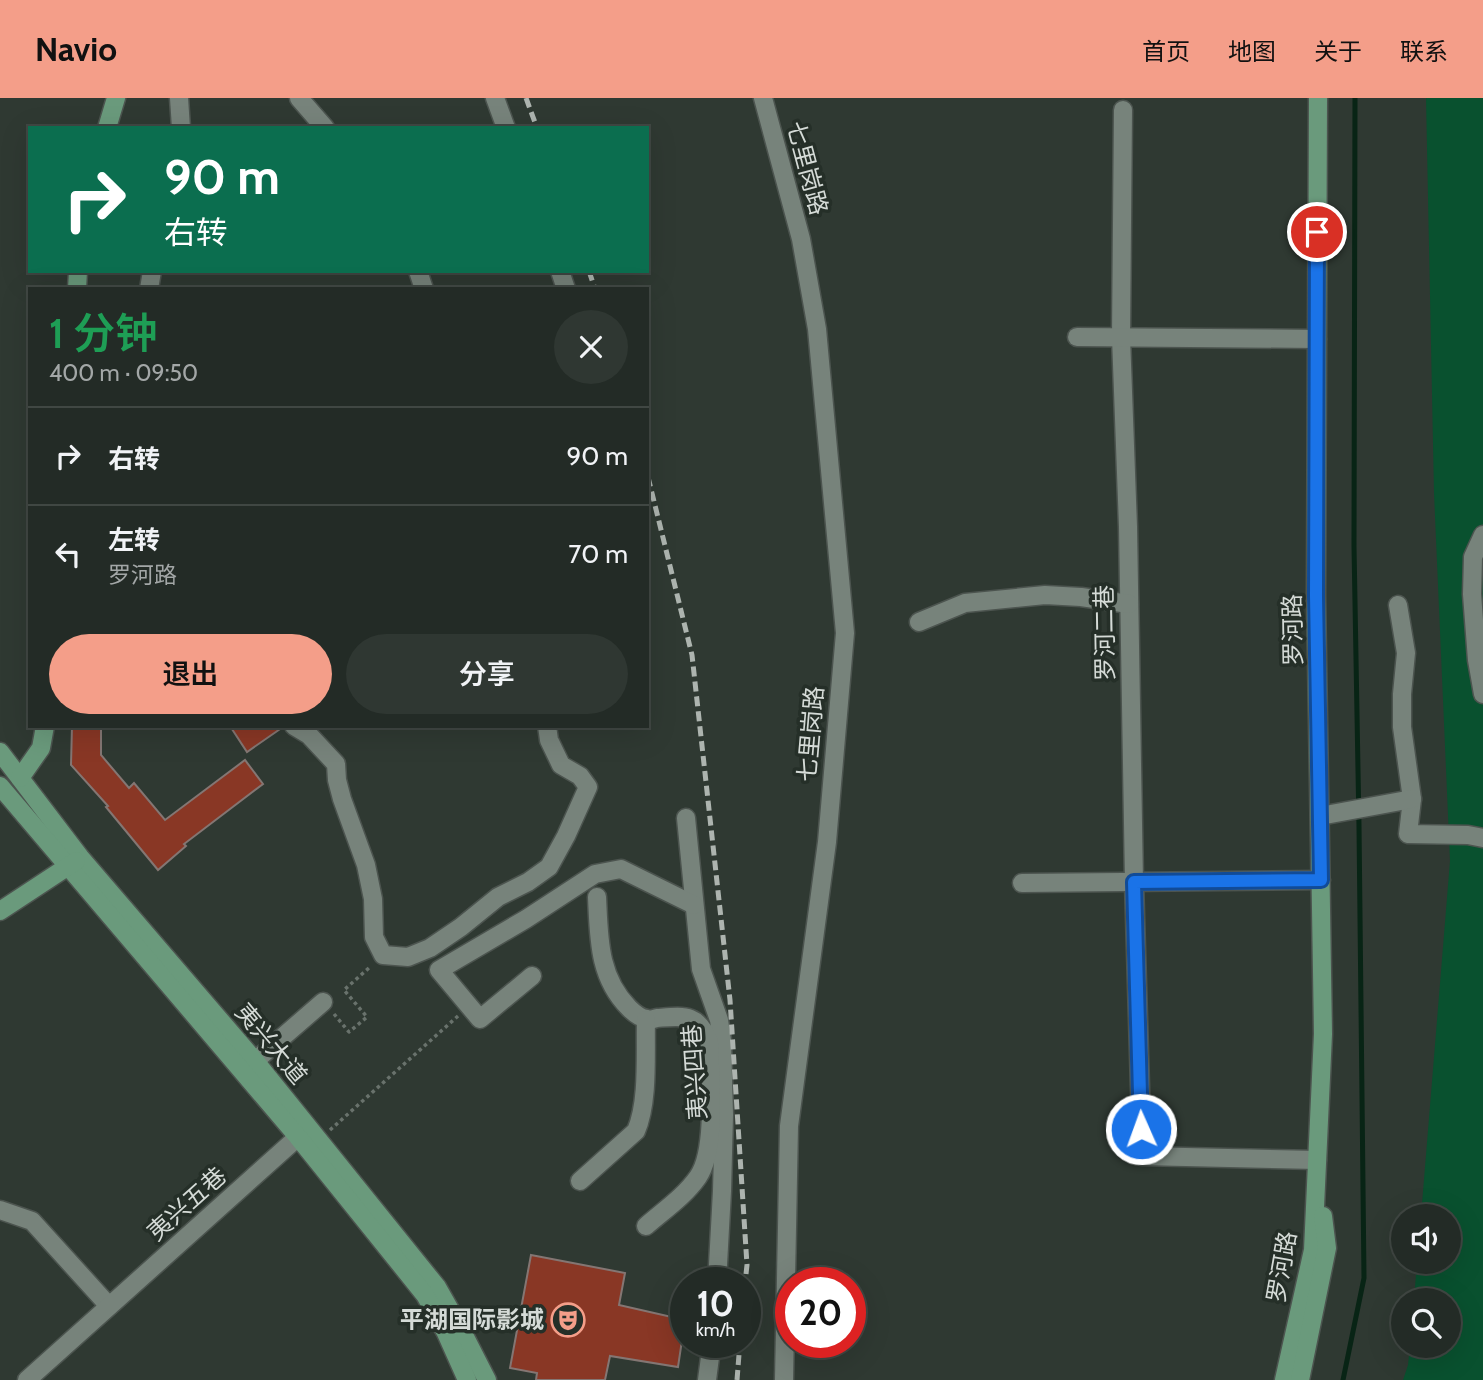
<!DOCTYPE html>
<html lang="zh">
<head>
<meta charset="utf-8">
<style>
  body { margin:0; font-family:Cabin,"Noto Sans SC",sans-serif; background:#2f3732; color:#f1f3f6; height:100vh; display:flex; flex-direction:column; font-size:26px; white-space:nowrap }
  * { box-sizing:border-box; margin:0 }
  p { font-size:23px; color:#a3a7a7 }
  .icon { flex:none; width:38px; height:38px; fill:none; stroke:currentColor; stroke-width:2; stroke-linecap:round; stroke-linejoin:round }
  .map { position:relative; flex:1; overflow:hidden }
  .sheet { position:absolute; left:28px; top:189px; width:621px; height:441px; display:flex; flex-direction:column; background:#232b26; border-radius:0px; box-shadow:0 7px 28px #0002,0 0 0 2px #404743 }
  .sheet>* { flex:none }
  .guide { position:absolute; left:28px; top:28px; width:621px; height:147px; border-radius:0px; box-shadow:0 7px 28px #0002,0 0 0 2px #404743; background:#0b6e4f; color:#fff; overflow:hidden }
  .buttons { position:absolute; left:1391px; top:1106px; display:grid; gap:14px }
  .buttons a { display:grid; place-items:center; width:70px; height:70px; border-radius:50%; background:#232b26; box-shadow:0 7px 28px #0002,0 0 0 2px #404743; font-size:35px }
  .speed { position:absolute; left:670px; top:1169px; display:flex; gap:14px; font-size:35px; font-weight:700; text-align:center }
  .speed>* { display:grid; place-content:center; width:91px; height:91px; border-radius:50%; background:#232b26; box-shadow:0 7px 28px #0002,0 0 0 2px #404743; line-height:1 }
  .speed small { font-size:18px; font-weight:400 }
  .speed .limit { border:10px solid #d22; background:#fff; color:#111 }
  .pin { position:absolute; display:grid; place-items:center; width:60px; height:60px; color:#fff; margin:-30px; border:4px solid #fff; border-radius:50%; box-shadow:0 2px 7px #0007 }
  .me { position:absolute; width:77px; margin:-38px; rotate:358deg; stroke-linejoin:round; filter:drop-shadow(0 0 5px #0008) }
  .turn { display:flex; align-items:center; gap:24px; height:147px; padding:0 21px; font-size:32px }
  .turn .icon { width:91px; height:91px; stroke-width:2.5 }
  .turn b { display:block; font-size:49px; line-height:60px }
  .round { display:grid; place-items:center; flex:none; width:74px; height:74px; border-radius:37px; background:#2f3732 }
  .head { display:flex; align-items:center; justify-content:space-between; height:119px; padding:0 21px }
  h1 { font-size:42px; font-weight:600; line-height:52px; color:#1e9e55 }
  .button { display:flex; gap:14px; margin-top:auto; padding:14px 21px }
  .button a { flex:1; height:80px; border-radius:42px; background:#f49e89; color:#111; font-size:28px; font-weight:600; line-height:80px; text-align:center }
  .button a+a { background:#2f3732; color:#f1f3f6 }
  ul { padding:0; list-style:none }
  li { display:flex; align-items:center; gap:21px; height:98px; padding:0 21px; border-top:2px solid #404743 }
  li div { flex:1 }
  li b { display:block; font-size:26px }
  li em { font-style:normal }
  header { display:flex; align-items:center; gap:42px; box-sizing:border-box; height:98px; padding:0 35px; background:#f49e89; color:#111 }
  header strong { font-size:33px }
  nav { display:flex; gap:38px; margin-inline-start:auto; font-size:24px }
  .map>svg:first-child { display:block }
</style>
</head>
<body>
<header>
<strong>Navio</strong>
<nav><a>首页</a><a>地图</a><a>关于</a><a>联系</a></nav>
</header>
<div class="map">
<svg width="1483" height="1282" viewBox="0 0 1483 1282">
  <rect width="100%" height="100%" fill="#2f3932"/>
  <polygon fill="#09512f" points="1426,0 1483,0 1483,1282 1403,1282 1408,1267 1410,1248 1449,1248 1449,1202 1414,1202 1417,1164 1449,1164 1449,1118 1421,1118 1450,763 1434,395"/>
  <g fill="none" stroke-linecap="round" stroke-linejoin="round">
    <polyline stroke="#082415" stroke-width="5" points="1343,1282 1364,1180 1359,728 1354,448 1355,0"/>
  </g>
  <g fill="#893725" stroke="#847673" stroke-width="2">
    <polygon points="72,628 101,628 101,657 129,690 134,685 165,722 245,662 263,686 184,746 186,748 158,772 106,709 108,708 71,667"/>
    <polygon points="230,628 283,628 283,629 247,654"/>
    <polygon points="531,1157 625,1175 619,1207 685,1222 678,1269 610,1258 605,1282 536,1282 537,1275 510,1270"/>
  </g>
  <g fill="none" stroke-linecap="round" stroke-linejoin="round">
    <defs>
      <g id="minor">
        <polyline points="179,0 181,30"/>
        <polyline points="299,0 325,30"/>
        <polyline points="495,0 506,30"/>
        <polyline points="763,0 801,141 817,231 845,535 827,744 789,1028 784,1282"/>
        <polyline points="1123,12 1121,239 1128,429 1134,784 1142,1058 1317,1062"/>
        <polyline points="418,173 424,191"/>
        <polyline points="560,173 566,191"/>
        <polyline points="149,191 152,173"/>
        <polyline points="1077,239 1317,241"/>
        <polyline points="1483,437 1473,459 1472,496 1477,562 1483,596"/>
        <polyline points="1398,507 1406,555 1402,596 1402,629 1412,701 1408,736 1468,737 1483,740"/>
        <polyline points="919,524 965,505 1045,497 1081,499 1129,506"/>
        <polyline points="294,628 309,637 336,666 337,682 342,701 366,767 373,801 374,839 383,857 408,859 430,850 461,829 498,799 528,784 549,769 566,738 588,689 580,678 561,667 549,642 547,628"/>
        <polyline points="1320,718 1412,701"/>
        <polyline points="686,720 701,871 719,922 722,942 724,1017 722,1093 717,1185"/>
        <polyline points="1022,785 1321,782"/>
        <path d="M597,799C599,839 598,879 629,910C633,914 640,920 647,921C650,922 654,921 657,920C684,918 698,915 709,944C710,978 717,1052 698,1079C684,1099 663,1113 646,1128"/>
        <polyline points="532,878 480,921 439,872 526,821 595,776 621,771 694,807"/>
        <polyline points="255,963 323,904"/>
        <path d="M580,1083L636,1033C649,1003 645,954 646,922"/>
        <polyline points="0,1112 32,1123 109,1208"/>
        <polyline points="27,1282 298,1039"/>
        <polyline points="707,1282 712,1244"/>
      </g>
      <g id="major">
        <polyline points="107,30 116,0"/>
        <polyline points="77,191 78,173"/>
        <polyline points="0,654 80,759 255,963 437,1189 463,1235 487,1282"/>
        <polyline points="20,680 41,650 45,628"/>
        <polyline points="0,688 298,1039 425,1197 446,1235 467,1282"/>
        <polyline points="0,813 76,763"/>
        <polyline points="1284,1282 1313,1152 1323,936 1316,498 1318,0"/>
        <polyline points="1300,1282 1327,1150 1323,1118"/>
      </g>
    </defs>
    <use href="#minor" stroke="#4c544f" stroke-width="21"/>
    <use href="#major" stroke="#4c544f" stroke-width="21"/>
    <g stroke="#69726c" stroke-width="3.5" stroke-dasharray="3.5 3.5" stroke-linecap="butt">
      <polyline points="334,916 349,934 367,919 344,892 370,869"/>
      <polyline points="330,1032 458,918"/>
    </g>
    <use href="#minor" stroke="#77837b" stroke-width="18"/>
    <use href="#major" stroke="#6a9a7c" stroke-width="18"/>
    <g stroke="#adb4af" stroke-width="5" stroke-dasharray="10 5" stroke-linecap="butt">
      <polyline points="526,0 537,30"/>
      <polyline points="589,173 595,191"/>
      <polyline points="648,379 692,557 730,902 747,1167 745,1185"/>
      <polyline points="737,1282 740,1244"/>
    </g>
  </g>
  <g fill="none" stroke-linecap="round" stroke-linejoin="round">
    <defs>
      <polyline id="route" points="1141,1031 1134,784 1321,782 1316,498 1317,134"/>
    </defs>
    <use href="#route" stroke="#114b97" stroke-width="18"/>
    <use href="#route" stroke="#1a73e8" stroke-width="12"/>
  </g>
  <defs>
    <symbol id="theatre-ring" viewBox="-11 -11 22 22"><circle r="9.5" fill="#252f28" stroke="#f49e89" stroke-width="1.5"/><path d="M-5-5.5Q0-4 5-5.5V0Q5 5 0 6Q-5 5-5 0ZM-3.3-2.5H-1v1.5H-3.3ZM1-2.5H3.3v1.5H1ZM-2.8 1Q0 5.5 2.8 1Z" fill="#f49e89"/></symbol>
  </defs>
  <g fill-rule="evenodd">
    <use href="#theatre-ring" x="549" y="1203" width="38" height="38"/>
  </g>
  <g text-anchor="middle" stroke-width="7" stroke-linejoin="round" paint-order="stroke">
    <g font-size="24" fill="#d5dbd7" stroke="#252f28">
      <text transform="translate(807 70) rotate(75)" y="8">七里岗路</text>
      <text transform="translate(1293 532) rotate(-91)" y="8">罗河路</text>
      <text transform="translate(1105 535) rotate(-91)" y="8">罗河二巷</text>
      <text transform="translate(811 636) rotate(-85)" y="8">七里岗路</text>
      <text transform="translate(271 946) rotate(50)" y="8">夷兴大道</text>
      <text transform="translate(695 974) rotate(-94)" y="8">夷兴四巷</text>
      <text transform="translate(187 1106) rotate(-42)" y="8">夷兴五巷</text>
      <text transform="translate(1282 1169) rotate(-80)" y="8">罗河路</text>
    </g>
    <g font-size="24" font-weight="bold" fill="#d5dbd7" stroke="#252f28" text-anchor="end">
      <text x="544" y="1230">平湖国际影城</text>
    </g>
  </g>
</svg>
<div class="buttons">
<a><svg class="icon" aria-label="sound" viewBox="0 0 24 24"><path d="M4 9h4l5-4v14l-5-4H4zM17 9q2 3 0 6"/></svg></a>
<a><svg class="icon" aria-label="search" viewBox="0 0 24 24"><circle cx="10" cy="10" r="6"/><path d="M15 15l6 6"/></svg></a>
</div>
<div class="speed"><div>10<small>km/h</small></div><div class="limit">20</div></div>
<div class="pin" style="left:1317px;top:134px;background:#d93025"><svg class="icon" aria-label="arrive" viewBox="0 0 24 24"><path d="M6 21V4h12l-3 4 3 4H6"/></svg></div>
<svg class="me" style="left:1141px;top:1031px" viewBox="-20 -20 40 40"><circle r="17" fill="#1a73e8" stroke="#fff" stroke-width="3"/><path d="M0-11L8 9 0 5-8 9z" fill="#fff"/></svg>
<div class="guide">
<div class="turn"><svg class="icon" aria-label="right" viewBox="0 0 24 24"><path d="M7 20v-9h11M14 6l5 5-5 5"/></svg><div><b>90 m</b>右转</div></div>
</div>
<section class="sheet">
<div class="head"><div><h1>1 分钟</h1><p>400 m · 09:50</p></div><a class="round"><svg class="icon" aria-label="close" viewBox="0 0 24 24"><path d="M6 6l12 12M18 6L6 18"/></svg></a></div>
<ul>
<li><svg class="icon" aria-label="right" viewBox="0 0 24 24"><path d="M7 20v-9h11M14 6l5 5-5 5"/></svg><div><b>右转</b></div><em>90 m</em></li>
<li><svg class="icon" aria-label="left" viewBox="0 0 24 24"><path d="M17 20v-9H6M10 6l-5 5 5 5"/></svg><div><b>左转</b><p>罗河路</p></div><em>70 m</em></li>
</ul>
<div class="button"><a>退出</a><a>分享</a></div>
</section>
</div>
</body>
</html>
